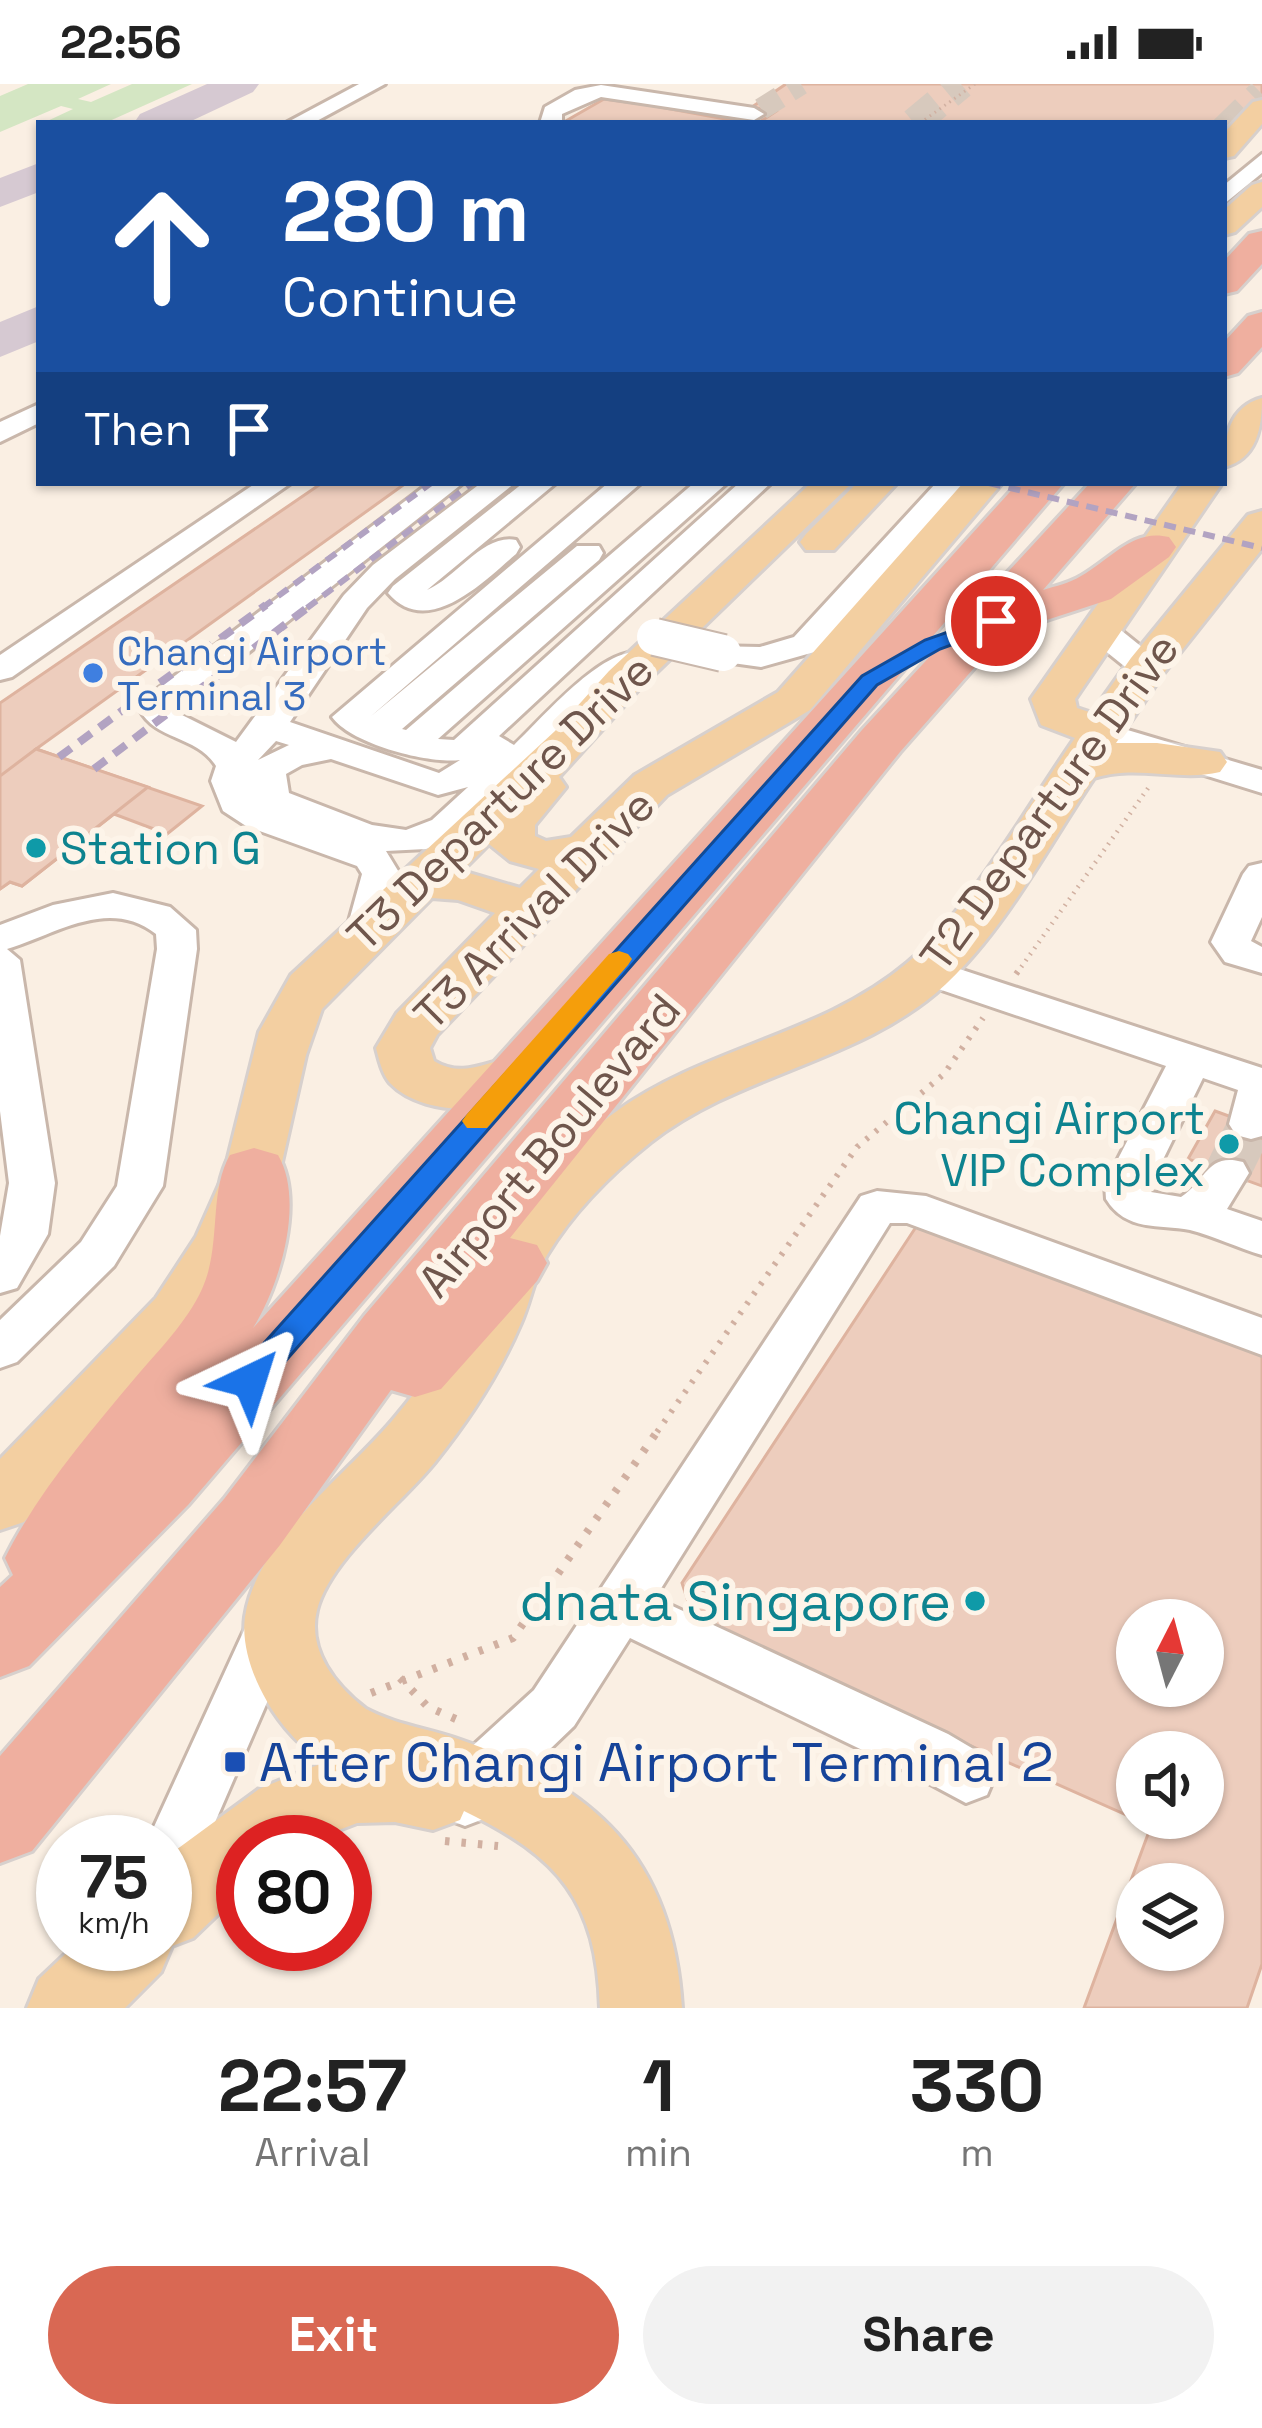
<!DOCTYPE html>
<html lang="en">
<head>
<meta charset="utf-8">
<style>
  body { margin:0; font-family:"Space Grotesk",sans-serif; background:#f2f2f2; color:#222; height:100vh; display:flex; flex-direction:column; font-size:45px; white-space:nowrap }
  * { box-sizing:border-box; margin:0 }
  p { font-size:39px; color:#767676 }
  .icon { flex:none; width:66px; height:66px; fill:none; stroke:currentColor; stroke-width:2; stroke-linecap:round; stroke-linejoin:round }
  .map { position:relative; height:1924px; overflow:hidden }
  .sheet { display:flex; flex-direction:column; background:#fff; flex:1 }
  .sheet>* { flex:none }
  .hud { position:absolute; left:36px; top:36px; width:1191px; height:366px; border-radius:0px; box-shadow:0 3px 9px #0004; background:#1a4fa0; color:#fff; overflow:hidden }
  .needle { width:78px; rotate:6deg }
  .tools { position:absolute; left:1116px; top:1515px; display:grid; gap:24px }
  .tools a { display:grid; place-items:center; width:108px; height:108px; border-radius:50%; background:#fff; box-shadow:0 3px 9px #0004; font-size:60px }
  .speed { position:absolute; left:36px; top:1731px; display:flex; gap:24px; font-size:60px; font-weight:700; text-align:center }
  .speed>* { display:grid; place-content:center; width:156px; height:156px; border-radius:50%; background:#fff; box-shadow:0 3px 9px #0004; line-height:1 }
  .speed small { font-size:30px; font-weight:400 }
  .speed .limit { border:18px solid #d22; background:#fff; color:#111 }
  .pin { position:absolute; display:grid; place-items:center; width:102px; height:102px; color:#fff; margin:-51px; border:6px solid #fff; border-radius:50%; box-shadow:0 3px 12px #0007 }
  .me { position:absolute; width:132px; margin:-66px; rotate:41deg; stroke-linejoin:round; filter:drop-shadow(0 0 9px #0008) }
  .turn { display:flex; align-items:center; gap:42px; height:252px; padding:0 48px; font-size:54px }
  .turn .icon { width:156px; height:156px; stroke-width:2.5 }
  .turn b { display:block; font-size:84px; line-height:102px }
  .then { display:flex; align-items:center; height:114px; padding:0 48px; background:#0003; gap:24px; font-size:45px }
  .eta { display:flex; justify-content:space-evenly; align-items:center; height:204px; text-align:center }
  .eta b { font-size:72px; font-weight:800; line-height:84px }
  .cta { display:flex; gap:24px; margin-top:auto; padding:24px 48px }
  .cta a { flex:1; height:138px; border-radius:72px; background:#d96853; color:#fff; font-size:48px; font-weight:800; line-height:138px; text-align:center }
  .cta a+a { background:#f2f2f2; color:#222 }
  .status { display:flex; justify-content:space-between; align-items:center; height:84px; padding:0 60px; background:#fff; direction:ltr }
  .status svg { height:33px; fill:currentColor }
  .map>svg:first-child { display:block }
</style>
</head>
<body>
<div class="status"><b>22:56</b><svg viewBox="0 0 49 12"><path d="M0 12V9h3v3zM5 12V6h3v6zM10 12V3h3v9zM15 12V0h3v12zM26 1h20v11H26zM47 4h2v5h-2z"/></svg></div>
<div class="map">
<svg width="1262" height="1924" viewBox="0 0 1262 1924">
  <rect width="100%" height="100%" fill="#faefe3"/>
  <polygon fill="#d4e6c3" points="28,0 111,0 78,15 91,18 132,0 192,0 105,39 43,39 73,25 61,22 0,48 0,12"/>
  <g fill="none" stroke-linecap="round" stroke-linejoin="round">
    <g fill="#d6c9d2" fill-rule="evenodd">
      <polygon points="207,0 259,0 253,8 187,39 134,39 140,30"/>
      <polygon points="39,79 39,108 0,123 0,94"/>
      <polygon points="39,222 39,257 0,273 0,238"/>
    </g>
  </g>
  <g fill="#edcdbd" stroke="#deb39f" stroke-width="3" fill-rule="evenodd">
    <polygon points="786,0 1262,0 1262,27 1224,64 1224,39 758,39 775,28 752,23"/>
    <polygon points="604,15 649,21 747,39 564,38"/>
    <polygon points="322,399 406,399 36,665 202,722 167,750 114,730 22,802 10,798 0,805 0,619"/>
    <polygon points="36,665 148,703 22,802 10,798 0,805 0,692"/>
    <polygon points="1215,1027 1262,1044 1262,1102 1188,1075"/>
    <path d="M916,1143L1262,1270V1880L1247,1924H1084L1151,1742L695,1539L682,1499ZM1137,1536H1203V1602H1137ZM1137,1668H1203V1734H1137ZM1137,1800H1203V1866H1137Z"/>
  </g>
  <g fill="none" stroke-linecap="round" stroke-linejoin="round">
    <polyline stroke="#d7c9bd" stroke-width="22" stroke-dasharray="22 12" stroke-linecap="butt" points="761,25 801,0"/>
    <polyline stroke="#d7c9bd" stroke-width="45" stroke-dasharray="45 22" stroke-linecap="butt" points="1227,1089 1251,1040"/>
    <g stroke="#d7c9bd" stroke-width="30" stroke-dasharray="30 15" stroke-linecap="butt">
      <polyline points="914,39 961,0"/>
      <polyline points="1224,47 1262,10"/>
    </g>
    <defs>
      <g id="minor">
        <polygon points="359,0 385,0 313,39 286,39"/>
        <polygon points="601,1 754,24 764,30 754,36 601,13 562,30 562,39 540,39 545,23 575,6"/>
        <polygon points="1262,70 1262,89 1224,120 1224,101"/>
        <polygon points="39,320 39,339 0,358 0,338"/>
        <polygon points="256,399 291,399 12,593 0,596 0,571"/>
        <path d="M429,399H463L174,627L236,658L344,511L373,481L481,399H515L395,495L367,524L290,638L439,689L460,676C428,680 351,660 332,633L608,399H641L370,633L577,462H599L603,469L599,476L402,645L406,646L694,399H727L438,655L454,656L739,399H771L499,652L514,661C542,635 605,559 644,569L649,576L625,594L458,752L426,765L386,767L400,790L380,857H352L346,848L362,790L357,782L246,742L223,727L211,697L216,682C198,652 155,656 140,626L151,610ZM276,657L289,661L258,676ZM331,675L438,711L468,703L432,736L406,746L372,741L289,709L286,690L302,681Z"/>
        <path d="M523,399H556L427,506C456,494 484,449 516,456L520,463L516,470C485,496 428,556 388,509L393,502Z"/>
        <polygon points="936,399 967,399 818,567 761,583 711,576 706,569 711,562 760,563 794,553"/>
        <polygon points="1100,536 1112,539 1158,576 1163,583 1158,590 1134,590 1088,553 1084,546 1088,539"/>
        <polygon points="1104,639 1262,686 1262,709 1092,656 1087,649 1092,642"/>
        <polygon points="1262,779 1262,833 1251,857 1262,863 1262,889 1225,878 1211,858 1243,790 1249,782"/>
        <path d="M113,809L170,823L196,846L197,865L163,1102L114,1182L17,1278L0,1284V1236L81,1158L117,1102L157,865L156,850C108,813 57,850 7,865L20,876L55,1099L48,1150L17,1204L0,1209V1152L9,1099L0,1027V841L53,821Z"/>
        <path d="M929,875L1262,984V1052L1251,1055L1236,1051L1229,1040L1238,1006L1203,994L1151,1100V1108L1181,1113C1207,1096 1207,1068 1243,1078L1249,1089L1227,1125L1262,1137V1171C1238,1164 1214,1152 1190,1146C1159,1140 1126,1148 1106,1115L1105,1100L1166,982L915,897L909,888L915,879Z"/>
        <polygon points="877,1107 926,1112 1262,1234 1262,1271 907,1139 890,1139 655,1514 948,1650 987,1673 995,1692 987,1711 966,1719 908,1688 630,1554 574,1642 498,1715 486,1734 465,1742 444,1734 436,1715 456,1677 534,1606 861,1112"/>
        <polygon points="277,1509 296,1516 304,1533 186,1805 165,1814 165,1758 147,1758 258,1516"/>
      </g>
      <g id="major">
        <polygon points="1262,16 1262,40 1234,72 1224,74 1224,49 1253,18"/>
        <polygon points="1262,98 1262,123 1235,148 1224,151 1224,126 1252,101"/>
        <path d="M1262,314C1262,343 1257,375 1224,383C1224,354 1229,323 1262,314Z"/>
        <path d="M811,399H852L639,605L559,693L566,703L535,741V752L546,757L571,753L635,691L778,608L963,399H1002L810,626L667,711L437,951L430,964L434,977C472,1000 499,964 538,975L546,988C519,1032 426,1037 390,999C382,990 379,975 376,964L397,929L495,829L458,816L432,814L322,925L306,971L275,1109L250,1163L200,1246L24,1438L0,1446V1375L156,1214L196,1153L224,1090L259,948L291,891L555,647L609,587ZM489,760L510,777L539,785L520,804L462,787Z"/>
        <polygon points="857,399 897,399 834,466 806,466 800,458 806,450"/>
        <path d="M1183,399H1222L1075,615L1077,624L1092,629L1131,574L1248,431L1262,427V465L1163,590L1116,659H1157L1220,668L1227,678L1220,688C1178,698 1137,680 1094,694C1048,762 1006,844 946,900C863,978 740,988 651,1058C612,1089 573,1128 547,1171C534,1192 531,1217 521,1239C500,1288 469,1336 435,1378C402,1419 330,1475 317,1526C307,1567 336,1602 366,1625C394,1640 425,1644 455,1654C593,1701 673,1772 682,1924H600C597,1817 559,1773 464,1727L460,1736L433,1746L395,1738L357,1739L308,1758H243V1806L193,1854L172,1862L161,1888L125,1924H27L39,1895L76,1860H165V1774L259,1705L325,1678C282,1655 238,1584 245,1533C256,1455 349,1390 396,1332C419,1304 442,1274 458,1242C473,1212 480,1180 498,1151C527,1103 571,1059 617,1027C706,963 822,951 907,879C967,829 1029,720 1075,654L1041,641L1031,615Z"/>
      </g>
      <g id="highway">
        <polygon points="1262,147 1262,180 1237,207 1224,210 1224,177 1249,150"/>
        <polygon points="1262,228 1262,263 1238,289 1224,293 1224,258 1248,232"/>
        <path d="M1018,399H1064L188,1421L29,1582L0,1593V1503L13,1491L5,1474C38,1408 88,1350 135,1294C158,1267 187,1238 202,1205C222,1161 208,1109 230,1071L254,1064L278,1071C305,1117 280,1201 253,1244Z"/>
        <path d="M1090,399H1136L1043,506C1056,502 1070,499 1081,492C1111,475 1133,444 1169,453L1176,463L1169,473L1111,515L1004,550L900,668L510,1154L537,1161L547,1179L537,1197L441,1305L415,1313L391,1306L280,1461L32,1767L0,1779V1672L224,1415L364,1232L862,646Z"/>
      </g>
    </defs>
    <use href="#minor" stroke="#c9b7ab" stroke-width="6"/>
    <use href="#major" stroke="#d7d0cd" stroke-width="6"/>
    <use href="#highway" stroke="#d7d0cd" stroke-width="6"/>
    <polyline stroke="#d1b0a1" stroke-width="3" stroke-dasharray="1.5 4.5" stroke-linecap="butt" points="920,39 975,0"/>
    <polyline stroke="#d1b0a1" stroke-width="4.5" stroke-dasharray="1.5 6" stroke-linecap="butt" points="1017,889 1151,700"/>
    <g stroke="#d1b0a1" stroke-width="6" stroke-dasharray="3 9" stroke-linecap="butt">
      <polyline points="1016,890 1019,886"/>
      <polyline points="657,1348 857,1063 944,990 983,934"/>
    </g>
    <g stroke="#d1b0a1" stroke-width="8" stroke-dasharray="4.5 12" stroke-linecap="butt">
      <polyline points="400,1594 428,1623 465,1639"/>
      <polyline points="371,1609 513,1554 659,1345"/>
      <polyline points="445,1757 498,1762"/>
    </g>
    <use href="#minor" fill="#fff" fill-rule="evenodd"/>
    <use href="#major" fill="#f3cfa1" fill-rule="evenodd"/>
    <use href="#highway" fill="#efaf9f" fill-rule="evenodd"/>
    <g stroke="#b2a3c2" stroke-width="6" stroke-dasharray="12 8" stroke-linecap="butt">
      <polyline points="989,399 1262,464"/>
      <polyline points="262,524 431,399"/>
      <polyline points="307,524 472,399"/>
    </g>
    <g stroke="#b2a3c2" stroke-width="8" stroke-dasharray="15 10" stroke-linecap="butt">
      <polyline points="59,673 266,521"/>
      <polyline points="94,685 311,521"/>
    </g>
    <defs>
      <polyline id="minor-bridge" points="655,553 723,569"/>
    </defs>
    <use href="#minor-bridge" stroke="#c9b7ab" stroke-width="40" stroke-linecap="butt"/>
    <use href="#minor-bridge" stroke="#fff" stroke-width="36"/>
  </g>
  <polygon fill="#1a73e8" stroke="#114b97" stroke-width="3" points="996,531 1007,537 1003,542 940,565 877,601 261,1305 250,1309 238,1305 233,1297 238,1288 862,592 925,556"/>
  <polygon fill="#f59e0b" points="619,867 628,870 632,875 628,881 487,1044 467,1044 462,1037 467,1030 609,870"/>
  <circle fill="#3f7fe0" stroke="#fdf4e9" stroke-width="4.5" cx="93" cy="589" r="12"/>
  <g fill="#0f9aa8" stroke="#fdf4e9" stroke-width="4.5">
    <circle cx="36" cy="764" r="12"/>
    <circle cx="1229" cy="1060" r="12"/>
    <circle cx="975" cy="1517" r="12"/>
  </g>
  <rect fill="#1a4fb4" stroke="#fdf4e9" stroke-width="4.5" x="223" y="1666" width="24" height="24" rx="6"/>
  <g text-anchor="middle" stroke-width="12" stroke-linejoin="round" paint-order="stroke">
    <g font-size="39" fill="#366cbe" stroke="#fdf4e9" text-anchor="start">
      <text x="117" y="581">Changi Airport<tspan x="117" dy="45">Terminal 3</tspan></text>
    </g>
    <g font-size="45" fill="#6f564c" stroke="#fdf4e9">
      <text transform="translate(500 718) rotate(-44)" y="16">T3 Departure Drive</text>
      <text transform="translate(1049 718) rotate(-54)" y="16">T2 Departure Drive</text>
      <text transform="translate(534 825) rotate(-45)" y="16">T3 Arrival Drive</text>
      <text transform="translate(549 1061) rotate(-50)" y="16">Airport Boulevard</text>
    </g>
    <g font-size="45" fill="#0d838f" stroke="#fdf4e9" text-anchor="start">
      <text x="60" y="780">Station G</text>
      <text x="1205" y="1050" text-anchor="end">Changi Airport<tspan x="1205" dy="52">VIP Complex</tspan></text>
    </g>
    <g font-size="54" fill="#0d838f" stroke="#fdf4e9" text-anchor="end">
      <text x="951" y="1536">dnata Singapore</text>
    </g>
    <g font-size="54" fill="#164399" stroke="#fdf4e9" text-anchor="start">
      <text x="259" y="1697">After Changi Airport Terminal 2</text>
    </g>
  </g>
</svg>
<div class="tools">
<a><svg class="needle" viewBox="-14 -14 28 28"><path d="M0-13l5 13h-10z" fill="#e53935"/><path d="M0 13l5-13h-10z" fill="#767676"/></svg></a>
<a><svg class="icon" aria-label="sound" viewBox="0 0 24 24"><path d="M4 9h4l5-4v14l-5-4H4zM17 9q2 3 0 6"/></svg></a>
<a><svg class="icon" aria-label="layers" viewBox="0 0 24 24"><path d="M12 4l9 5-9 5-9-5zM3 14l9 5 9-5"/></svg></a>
</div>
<div class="speed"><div>75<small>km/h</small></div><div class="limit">80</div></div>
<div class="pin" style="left:996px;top:537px;background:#d93025"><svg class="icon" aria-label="arrive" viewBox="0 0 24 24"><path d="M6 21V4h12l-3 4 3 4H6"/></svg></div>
<svg class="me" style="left:250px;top:1297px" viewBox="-20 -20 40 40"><path d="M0-17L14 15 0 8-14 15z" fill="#1a73e8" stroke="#fff" stroke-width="4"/></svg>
<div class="hud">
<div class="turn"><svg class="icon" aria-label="ahead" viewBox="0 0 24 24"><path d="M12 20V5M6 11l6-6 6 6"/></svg><div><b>280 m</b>Continue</div></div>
<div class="then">Then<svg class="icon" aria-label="arrive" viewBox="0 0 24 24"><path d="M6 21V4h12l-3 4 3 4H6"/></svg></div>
</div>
</div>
<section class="sheet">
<div class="eta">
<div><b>22:57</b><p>Arrival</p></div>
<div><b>1</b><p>min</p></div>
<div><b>330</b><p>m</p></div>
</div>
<div class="cta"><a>Exit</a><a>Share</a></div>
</section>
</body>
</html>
